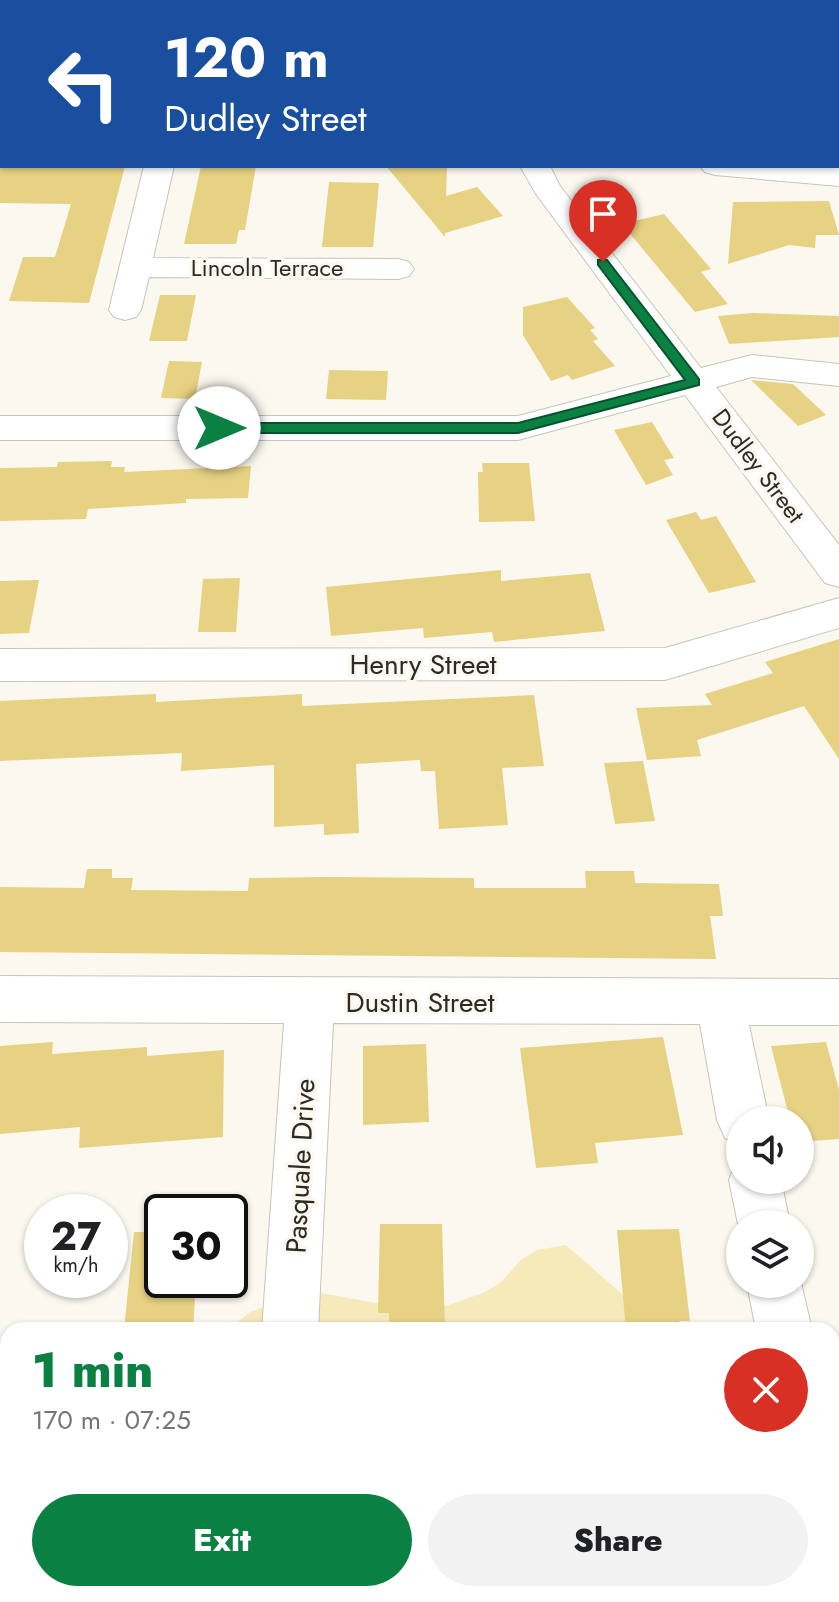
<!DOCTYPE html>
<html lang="en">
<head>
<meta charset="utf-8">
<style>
  body { margin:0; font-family:Jost,sans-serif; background:#f2f2f2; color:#202124; height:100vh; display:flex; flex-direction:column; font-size:30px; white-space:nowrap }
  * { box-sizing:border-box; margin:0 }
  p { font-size:26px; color:#757577 }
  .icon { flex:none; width:44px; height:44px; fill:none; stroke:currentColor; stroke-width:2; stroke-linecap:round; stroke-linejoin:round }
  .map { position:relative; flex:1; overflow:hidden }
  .details { position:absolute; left:0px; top:1322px; width:840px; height:280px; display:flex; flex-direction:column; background:#fff; border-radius:24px 24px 0 0; box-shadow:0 2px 6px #0004 }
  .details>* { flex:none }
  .top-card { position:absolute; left:0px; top:0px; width:840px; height:168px; box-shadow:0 2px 6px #0004; background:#1a4fa0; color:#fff; overflow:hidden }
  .buttons { position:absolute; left:726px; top:1106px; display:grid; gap:16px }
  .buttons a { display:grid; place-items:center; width:88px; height:88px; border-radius:50%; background:#fff; box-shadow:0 2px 6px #0004; font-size:40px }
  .speed { position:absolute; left:24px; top:1194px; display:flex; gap:16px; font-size:40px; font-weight:700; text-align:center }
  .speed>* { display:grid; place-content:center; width:104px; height:104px; border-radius:50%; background:#fff; box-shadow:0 2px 6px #0004; line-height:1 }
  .speed small { font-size:20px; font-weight:400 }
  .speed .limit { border:4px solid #111; border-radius:12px; background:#fff; color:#111 }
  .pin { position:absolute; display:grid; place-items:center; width:68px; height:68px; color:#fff; margin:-82px -34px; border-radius:50% 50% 50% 0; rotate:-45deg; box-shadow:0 0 8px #0007 }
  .pin .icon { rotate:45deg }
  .me { position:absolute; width:88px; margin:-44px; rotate:90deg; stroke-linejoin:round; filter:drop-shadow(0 0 6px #0008) }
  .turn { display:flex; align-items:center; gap:28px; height:168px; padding:0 32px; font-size:36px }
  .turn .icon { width:104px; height:104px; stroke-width:2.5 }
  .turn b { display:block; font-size:56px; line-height:68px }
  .round { display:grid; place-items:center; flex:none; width:84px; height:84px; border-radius:42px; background:#f2f2f2 }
  .head { display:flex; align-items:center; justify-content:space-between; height:136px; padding:0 32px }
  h1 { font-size:48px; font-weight:800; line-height:60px; color:#0b8043 }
  .action { display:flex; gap:16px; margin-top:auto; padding:16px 32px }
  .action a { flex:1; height:92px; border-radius:48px; background:#0b8043; color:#fff; font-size:32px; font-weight:800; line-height:92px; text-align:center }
  .action a+a { background:#f2f2f2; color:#202124 }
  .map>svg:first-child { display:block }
</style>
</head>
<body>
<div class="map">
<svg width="839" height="1602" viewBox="0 0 839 1602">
  <rect width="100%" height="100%" fill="#fbf8ef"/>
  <g fill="#f6e9ba">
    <polygon points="566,1245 663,1330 228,1330 250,1312 309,1291 421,1311 446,1306 483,1293 500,1283 522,1259 537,1250"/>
    <polygon points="832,1391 839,1393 839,1602 425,1602 390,1594 832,1594"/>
  </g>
  <g fill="#e7d183">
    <polygon points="0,166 125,166 89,303 9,301 23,257 55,257 71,204 0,203"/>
    <polygon points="201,166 256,166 245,230 239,230 236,244 184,244"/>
    <polygon points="386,166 447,166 446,196 477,187 503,216 445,233 445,237"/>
    <polygon points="329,182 379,183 373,247 322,247"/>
    <polygon points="829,201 839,235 816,235 815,248 789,245 728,264 733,202"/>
    <polygon points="664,214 711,269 701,272 728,304 695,312 622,224"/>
    <polygon points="160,295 196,295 187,341 149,341"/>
    <polygon points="567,297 595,328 590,330 598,339 593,341 615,366 572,380 568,375 551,381 523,335 523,307"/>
    <polygon points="753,313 839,316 839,337 729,344 718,316"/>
    <polygon points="169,361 202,362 195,399 161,398"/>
    <polygon points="329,370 388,371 386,400 326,399"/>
    <polygon points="751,380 793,384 826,415 798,426"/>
    <polygon points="652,422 674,458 664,460 673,475 646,485 614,430"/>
    <polygon points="112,461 111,467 125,467 124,472 251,466 248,498 186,499 186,503 88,509 86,519 0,521 0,468 57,467 58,462"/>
    <polygon points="482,463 529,463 535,521 479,522 478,472 483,472"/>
    <polygon points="696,512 701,520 716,516 756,582 709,593 666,520"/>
    <polygon points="501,570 501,581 590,573 605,631 494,642 492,632 424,638 423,628 331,636 326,587"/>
    <polygon points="240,578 236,632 198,632 203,579"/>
    <polygon points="39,580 29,633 0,634 0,581"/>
    <polygon points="839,639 839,759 804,706 697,740 701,756 647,760 636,708 712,705 705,694 773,673 765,662"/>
    <polygon points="156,694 156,702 302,694 302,706 534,695 544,766 502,768 508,825 439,829 435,771 421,771 420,760 356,764 359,833 324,835 324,824 274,827 274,765 181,771 182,753 0,761 0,701"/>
    <polygon points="643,761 655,821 615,824 604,763"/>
    <polygon points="87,869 112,869 112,878 133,878 131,890 248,891 249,878 325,877 474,878 474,888 586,888 585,871 634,871 635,883 719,884 723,916 710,916 716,959 0,952 0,887 84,888"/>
    <polygon points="663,1037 683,1135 595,1143 598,1163 536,1168 520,1048"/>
    <polygon points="53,1042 52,1054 147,1047 147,1056 224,1050 223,1137 79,1148 80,1127 0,1134 0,1046"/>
    <polygon points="826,1042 839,1090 839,1139 800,1142 800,1120 790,1120 771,1046"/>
    <polygon points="426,1044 429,1122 363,1125 363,1046"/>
    <polygon points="380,1224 442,1224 445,1330 389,1330 389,1313 378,1313"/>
    <polygon points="679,1229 690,1321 679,1321 681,1330 626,1330 617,1230"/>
    <polygon points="134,1232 162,1232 162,1280 196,1280 193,1330 124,1330"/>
  </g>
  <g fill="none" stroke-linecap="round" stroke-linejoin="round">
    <defs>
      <g id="minor">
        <polygon points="7,0 33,0 6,2"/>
        <rect x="335" y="0" width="26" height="2"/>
        <rect x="512" y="0" width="26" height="2"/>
        <rect x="838" y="26" width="1" height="16"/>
        <polygon points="2,31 2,50 0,51 0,32"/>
        <rect x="0" y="120" width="2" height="16"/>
        <polygon points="144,166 174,166 153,258 398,259 409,262 414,269 409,276 398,279 149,277 141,310 136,317 125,320 114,317 109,310"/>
        <polygon points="520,166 550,166 560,186 701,368 752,355 839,364 839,386 752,377 716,387 839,545 839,587 825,583 685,395 518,440 0,440 0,416 518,416 671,376 536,194"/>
        <polygon points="700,166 839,168 839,186 715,175 705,172"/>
        <polygon points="839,598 839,628 665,680 0,681 0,649 665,648"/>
        <polygon points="0,976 839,979 839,1025 749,1025 769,1120 740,1120 740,1144 725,1138 717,1120 700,1024 333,1023 318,1330 262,1330 284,1023 0,1022"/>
        <polygon points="740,1160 740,1180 781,1180 790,1224 740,1224 740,1234 729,1180 736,1161"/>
        <polygon points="800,1278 812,1330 756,1330 747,1284 800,1284"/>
      </g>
    </defs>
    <use href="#minor" stroke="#c7c4bc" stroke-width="2"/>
    <use href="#minor" fill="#fff" fill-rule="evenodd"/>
  </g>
  <polygon fill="#0b8043" stroke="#07532c" stroke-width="2" points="598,260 607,260 699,379 699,385 518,433 219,433 212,428 219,423 518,423 685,380 598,265"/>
  <g text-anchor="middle" stroke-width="7" stroke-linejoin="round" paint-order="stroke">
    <g font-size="24" fill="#2c2b28" stroke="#fbf8ef">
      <text x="267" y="276">Lincoln Terrace</text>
      <text transform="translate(758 466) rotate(53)" y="8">Dudley Street</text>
    </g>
    <g font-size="28" fill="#2c2b28" stroke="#fbf8ef">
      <text x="423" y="674">Henry Street</text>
      <text x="420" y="1012">Dustin Street</text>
      <text transform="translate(300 1166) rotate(-87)" y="10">Pasquale Drive</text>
    </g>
  </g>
</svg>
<div class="buttons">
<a><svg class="icon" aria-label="sound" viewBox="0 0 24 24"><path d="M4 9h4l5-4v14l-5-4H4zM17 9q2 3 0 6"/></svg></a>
<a><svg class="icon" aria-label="layers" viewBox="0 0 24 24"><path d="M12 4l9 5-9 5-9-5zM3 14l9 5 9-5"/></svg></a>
</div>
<div class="speed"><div>27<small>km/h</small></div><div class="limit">30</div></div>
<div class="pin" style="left:603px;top:262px;background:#d93025"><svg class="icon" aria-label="arrive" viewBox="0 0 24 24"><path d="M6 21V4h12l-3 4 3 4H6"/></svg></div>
<svg class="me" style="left:219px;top:428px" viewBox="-20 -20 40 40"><circle r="19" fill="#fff"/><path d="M0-13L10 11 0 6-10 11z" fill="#0b8043"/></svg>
<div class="top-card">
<div class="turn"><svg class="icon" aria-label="left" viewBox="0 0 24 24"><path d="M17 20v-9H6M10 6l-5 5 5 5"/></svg><div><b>120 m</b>Dudley Street</div></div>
</div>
<section class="details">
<div class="head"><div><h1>1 min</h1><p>170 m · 07:25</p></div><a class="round" style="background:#d93025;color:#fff"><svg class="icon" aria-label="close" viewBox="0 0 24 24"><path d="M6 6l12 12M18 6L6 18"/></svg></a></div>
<div class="action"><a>Exit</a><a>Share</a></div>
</section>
</div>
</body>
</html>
